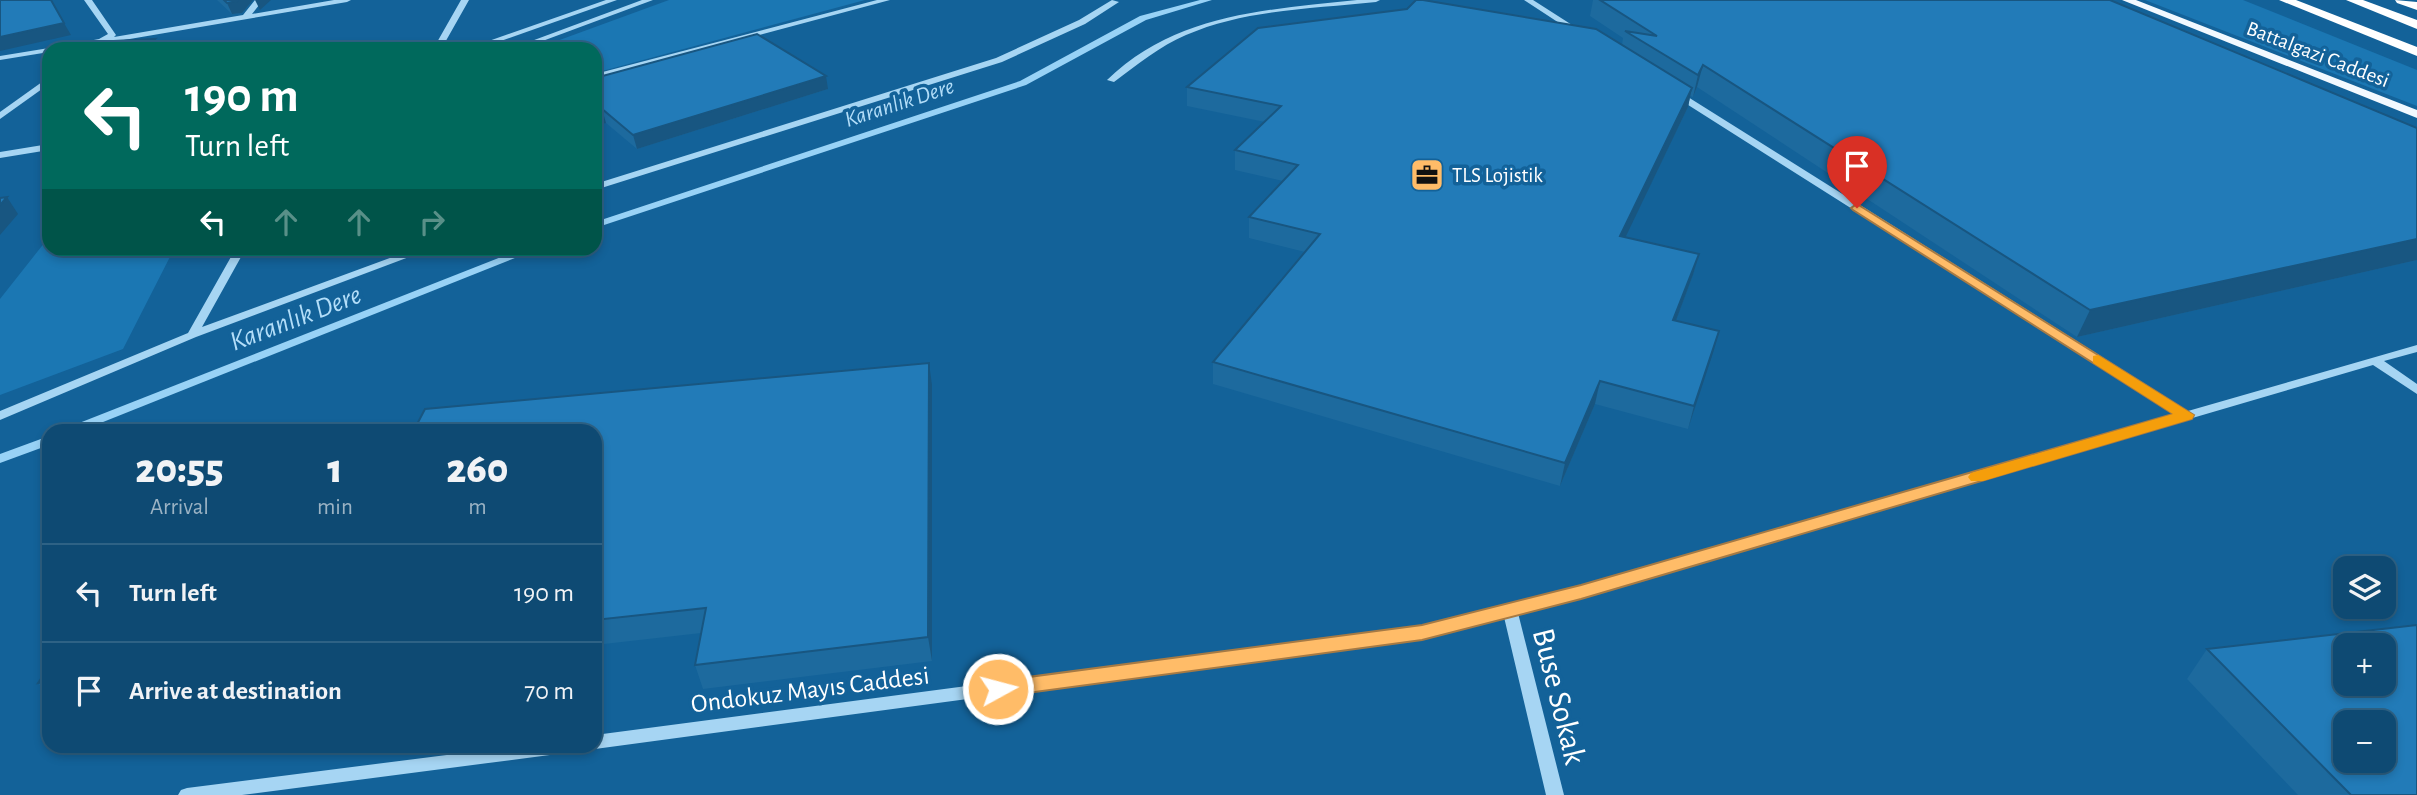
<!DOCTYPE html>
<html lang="en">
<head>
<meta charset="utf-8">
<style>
  body { margin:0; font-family:"Alegreya Sans",sans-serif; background:#1c547b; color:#f1f3f6; height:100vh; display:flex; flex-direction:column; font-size:26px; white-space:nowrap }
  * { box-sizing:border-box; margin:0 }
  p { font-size:23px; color:#9bb3c4 }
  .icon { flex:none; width:38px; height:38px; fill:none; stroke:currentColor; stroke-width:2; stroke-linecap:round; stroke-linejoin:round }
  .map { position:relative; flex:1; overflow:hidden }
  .side { position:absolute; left:42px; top:424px; width:560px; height:329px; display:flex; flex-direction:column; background:#0e4a73; border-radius:21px; box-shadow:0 4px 10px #0003,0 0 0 2px #2e6285 }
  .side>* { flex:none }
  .hud { position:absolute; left:42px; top:42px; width:560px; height:214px; border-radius:21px; box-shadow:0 4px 10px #0003,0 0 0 2px #2e6285; background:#00695c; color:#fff; overflow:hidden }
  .buttons { position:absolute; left:2333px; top:556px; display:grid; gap:14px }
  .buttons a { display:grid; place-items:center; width:63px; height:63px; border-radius:14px; background:#0e4a73; box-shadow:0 4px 10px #0003,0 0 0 2px #2e6285; font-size:35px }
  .pin { position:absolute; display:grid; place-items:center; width:60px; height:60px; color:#fff; margin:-72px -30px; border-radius:50% 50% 50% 0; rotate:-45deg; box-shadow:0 0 7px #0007 }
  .pin .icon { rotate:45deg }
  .me { position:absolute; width:77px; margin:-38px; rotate:83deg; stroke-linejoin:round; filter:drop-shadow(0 0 5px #0008) }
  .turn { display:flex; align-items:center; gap:24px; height:147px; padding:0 28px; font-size:32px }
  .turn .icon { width:91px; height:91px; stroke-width:2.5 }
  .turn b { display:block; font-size:49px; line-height:60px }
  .lanes { display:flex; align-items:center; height:66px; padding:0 28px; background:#0003; justify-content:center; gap:35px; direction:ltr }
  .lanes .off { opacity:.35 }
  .eta { display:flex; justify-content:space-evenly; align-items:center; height:119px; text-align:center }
  .eta b { font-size:42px; font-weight:800; line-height:49px }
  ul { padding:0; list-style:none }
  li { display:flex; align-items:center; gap:21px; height:98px; padding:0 28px; border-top:2px solid #2e6285 }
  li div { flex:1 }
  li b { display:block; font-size:26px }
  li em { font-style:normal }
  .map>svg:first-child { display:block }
</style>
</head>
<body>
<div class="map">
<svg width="2417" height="795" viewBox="0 0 2417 795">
  <rect width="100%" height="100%" fill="#136299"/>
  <g fill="#1b77b3">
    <polygon points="669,0 865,0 595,73 595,49 535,49"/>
    <polygon points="2145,0 2243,0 2417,70 2417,106"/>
    <polygon points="49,237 49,248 174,249 123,349 0,395 0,299"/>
  </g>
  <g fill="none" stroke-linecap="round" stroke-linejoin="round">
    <g fill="#98d2f6" fill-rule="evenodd">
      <polygon points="1200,0 1212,0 1146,20 1026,85 595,228 595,222 1020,81 1140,16"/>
      <polygon points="524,248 540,248 83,430 67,430 69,427"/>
      <polygon points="49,436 49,445 0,463 0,454"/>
    </g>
    <g fill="#a6d5f3" fill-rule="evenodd">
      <polygon points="84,0 92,0 116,35 114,37 243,15 255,0 263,0 252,14 334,0 351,0 347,2 71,49 53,49 57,47 99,39 108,34"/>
      <polygon points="461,0 469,0 443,46 440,49 430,49 436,44"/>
      <polygon points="606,0 617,0 478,49 466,49"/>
      <polygon points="642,0 653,0 521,49 510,49"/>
      <polygon points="877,0 890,0 595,79 595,74"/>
      <polygon points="1112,0 1119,2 1085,24 1002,62 595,190 595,184 996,58 1079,20"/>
      <path d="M1357,0H1380L1376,2C1313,9 1245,9 1186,35C1160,46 1137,65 1114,82L1107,80C1177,13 1266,10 1357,0Z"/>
      <polygon points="1524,0 1533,0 1583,32 1576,34"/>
      <polygon points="49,48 52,49 49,49 49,52 0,60 0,56"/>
      <polygon points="49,77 49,84 0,119 0,112"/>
      <polygon points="1674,92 1680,92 2188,411 2417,345 2417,352 2384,361 2417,384 2417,394 2373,365 1581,597 1518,613 1564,795 1546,795 1504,617 1422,638 595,749 589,747 595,746 595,735 1422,626 1581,587 2176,414 1674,96"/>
      <polygon points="49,144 49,150 0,158 0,152"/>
      <polygon points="236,248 246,248 202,327 417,248 433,248 196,337 0,420 0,411 188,333"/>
      <polygon points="517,746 573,746 571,751 565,753 242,795 178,795 181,790 187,788"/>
    </g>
    <polygon fill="#f2f9ff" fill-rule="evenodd" points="2122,0 2136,0 2417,110 2417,118"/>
    <g fill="#fff" fill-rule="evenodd">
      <polygon points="2279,0 2296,0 2417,47 2417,56"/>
      <polygon points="2346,0 2363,0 2417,20 2417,29"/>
      <polygon points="2395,0 2417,2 2417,10 2397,3"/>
    </g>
  </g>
  <g fill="#1d6a9e">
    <polygon points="217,0 253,0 242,13 232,14"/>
    <polygon points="1593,0 2110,0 2417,128 2417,260 2077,337 1697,87 1693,97 1690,96 1688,107 1625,237 1699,254 1693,275 1676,320 1719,331 1688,429 1595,404 1560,486 1213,384 1213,362 1305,252 1249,238 1249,217 1283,181 1235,170 1235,150 1265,122 1187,106 1187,87 1622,45 1623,38 1590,16"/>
    <polygon points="595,78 828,89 637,149 606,123 600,125 595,120"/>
    <polygon points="932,385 932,661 703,689 695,665 701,633 595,645 595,430"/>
    <polygon points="2207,649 2417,795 2298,795 2187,679"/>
    <polygon points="49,667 49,697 38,683"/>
  </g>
  <g fill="#185681">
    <polygon points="238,0 253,0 242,13 232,14 227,3"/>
    <polygon points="255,0 271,0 260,10"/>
    <polygon points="64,23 71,35 0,51 0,37"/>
    <polygon points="155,39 160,49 143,49"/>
    <polygon points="1703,65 1697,87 1693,97 1698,75"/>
    <polygon points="826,76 828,89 637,149 633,135"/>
    <polygon points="1692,88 1688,107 1616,257 1620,236"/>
    <polygon points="602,109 606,123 600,125 596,111"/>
    <polygon points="7,197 18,214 0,235 0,205"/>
    <polygon points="2417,239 2417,260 2077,337 2090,310"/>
    <polygon points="1699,254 1693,275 1668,342 1673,320"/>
    <polygon points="1719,331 1713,353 1688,429 1694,406"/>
    <polygon points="929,363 932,385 932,661 928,637"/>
    <polygon points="1600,381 1595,404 1560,486 1565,463"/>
  </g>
  <g fill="#227bb8" stroke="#185681" stroke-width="2" fill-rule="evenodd">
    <polygon points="0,0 51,0 64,23 0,37"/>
    <polygon points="224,0 238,0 237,1 227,3"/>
    <polygon points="1416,0 1423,0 1596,29 1692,88 1620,236 1699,254 1673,320 1719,331 1694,406 1600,381 1565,463 1213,362 1320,234 1249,217 1298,165 1235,150 1281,106 1187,87 1258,28 1407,9"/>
    <polygon points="1600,0 2110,0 2417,128 2417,239 2090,310 1703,65 1698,75 1625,31 1657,36"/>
    <polygon points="757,34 826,76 633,135 602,109 596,111 595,110 595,78"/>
    <polygon points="155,39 143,49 86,49 94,42"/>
    <polygon points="7,197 0,205 0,198"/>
    <polygon points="929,363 928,637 695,665 706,608 595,620 595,430 414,430 425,409"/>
    <path d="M2417,625V795H2351L2207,649ZM2345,646H2384V684H2345ZM2345,723H2384V761H2345Z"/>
    <polygon points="49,667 49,681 38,683"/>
  </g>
  <polygon fill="#ffbc68" stroke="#a67a44" stroke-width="2" points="1857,204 2194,415 2192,419 1581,599 1422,640 998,697 991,694 988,689 991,683 998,681 1422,625 1581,585 2173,414 1853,210 1851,208"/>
  <polygon fill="#f59e0b" points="2098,355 2194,415 2192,419 1983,481 1971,481 1968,477 1971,473 2173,414 2093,363 2093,356"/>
  <defs>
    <symbol id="office-square" viewBox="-11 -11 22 22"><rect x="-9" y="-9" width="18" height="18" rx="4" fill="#ffbc68" stroke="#136299"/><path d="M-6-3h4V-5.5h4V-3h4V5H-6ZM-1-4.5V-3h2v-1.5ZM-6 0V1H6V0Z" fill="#111"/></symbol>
  </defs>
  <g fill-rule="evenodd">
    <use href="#office-square" x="1408" y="156" width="38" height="38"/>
  </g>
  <g text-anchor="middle" stroke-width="7" stroke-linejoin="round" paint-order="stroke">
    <g font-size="21" fill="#fff" stroke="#136299">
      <text transform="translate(2318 54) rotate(21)" y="7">Battalgazi Caddesi</text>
    </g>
    <g font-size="21" fill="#fff" stroke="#136299" text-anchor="start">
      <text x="1452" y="182">TLS Lojistik</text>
    </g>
    <g font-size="23" font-style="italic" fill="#b3def9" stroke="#136299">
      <text transform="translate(899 102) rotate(-18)" y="8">Karanlık Dere</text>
    </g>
    <g font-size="26" fill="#fff" stroke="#136299">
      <text transform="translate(810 689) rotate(-7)" y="9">Ondokuz Mayıs Caddesi</text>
    </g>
    <g font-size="28" font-style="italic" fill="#b3def9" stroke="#136299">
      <text transform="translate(295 317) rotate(-21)" y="10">Karanlık Dere</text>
    </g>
    <g font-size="32" fill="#fff" stroke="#136299">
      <text transform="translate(1560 696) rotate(76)" y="11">Buse Sokak</text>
    </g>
  </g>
</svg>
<div class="buttons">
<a><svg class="icon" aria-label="layers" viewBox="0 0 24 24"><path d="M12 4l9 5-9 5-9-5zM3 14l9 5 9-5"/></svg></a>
<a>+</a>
<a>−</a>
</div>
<div class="pin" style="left:1857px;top:208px;background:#d93025"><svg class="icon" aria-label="arrive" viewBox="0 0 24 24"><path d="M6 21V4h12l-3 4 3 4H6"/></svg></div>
<svg class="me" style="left:998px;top:689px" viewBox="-20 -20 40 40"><circle r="17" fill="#ffbc68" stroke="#fff" stroke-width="3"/><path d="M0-11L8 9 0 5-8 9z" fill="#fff"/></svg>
<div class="hud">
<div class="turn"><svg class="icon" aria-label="left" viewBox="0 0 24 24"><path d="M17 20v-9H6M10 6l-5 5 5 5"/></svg><div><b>190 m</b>Turn left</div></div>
<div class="lanes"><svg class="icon" aria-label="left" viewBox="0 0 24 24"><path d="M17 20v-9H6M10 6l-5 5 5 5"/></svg><svg class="icon off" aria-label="ahead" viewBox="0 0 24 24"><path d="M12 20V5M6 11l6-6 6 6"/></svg><svg class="icon off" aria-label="ahead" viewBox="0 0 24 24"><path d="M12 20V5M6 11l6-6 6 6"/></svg><svg class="icon off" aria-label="right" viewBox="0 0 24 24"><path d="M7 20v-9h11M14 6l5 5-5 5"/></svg></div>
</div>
<section class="side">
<div class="eta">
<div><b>20:55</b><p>Arrival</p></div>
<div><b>1</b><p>min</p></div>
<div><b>260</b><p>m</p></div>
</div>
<ul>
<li><svg class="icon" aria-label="left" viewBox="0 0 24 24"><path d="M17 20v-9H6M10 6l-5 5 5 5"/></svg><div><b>Turn left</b></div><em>190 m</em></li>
<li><svg class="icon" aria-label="arrive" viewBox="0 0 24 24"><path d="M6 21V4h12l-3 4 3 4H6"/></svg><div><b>Arrive at destination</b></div><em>70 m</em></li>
</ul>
</section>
</div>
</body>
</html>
